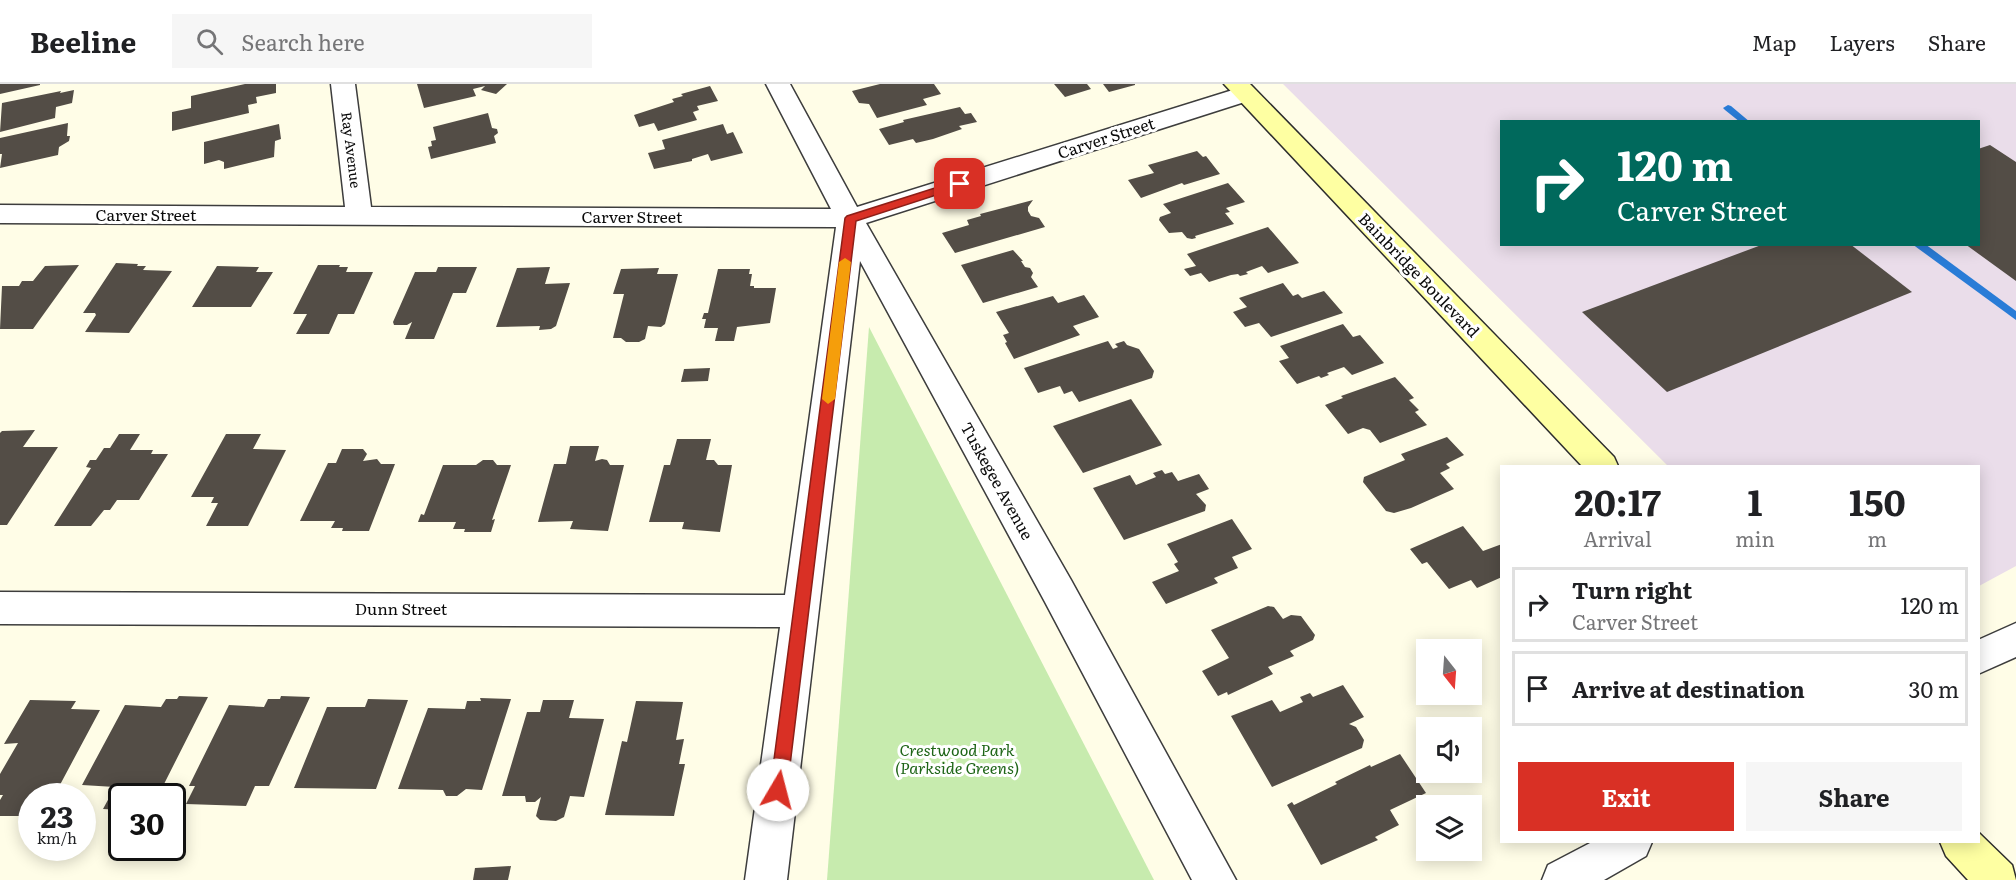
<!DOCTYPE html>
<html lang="en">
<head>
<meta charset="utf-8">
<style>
  body { margin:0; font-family:Literata,serif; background:#f6f6f6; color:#202124; height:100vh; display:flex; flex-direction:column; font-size:22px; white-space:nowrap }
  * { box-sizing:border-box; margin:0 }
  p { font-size:20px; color:#757577 }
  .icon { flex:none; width:33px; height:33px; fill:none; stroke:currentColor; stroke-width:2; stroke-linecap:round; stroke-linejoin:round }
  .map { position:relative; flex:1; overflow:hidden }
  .panel { position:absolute; left:1500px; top:381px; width:480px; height:378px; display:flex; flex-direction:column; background:#fff; border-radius:0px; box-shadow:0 3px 15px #0003 }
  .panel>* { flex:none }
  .guide { position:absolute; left:1500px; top:36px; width:480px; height:126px; border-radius:0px; box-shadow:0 3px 15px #0003; background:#00695c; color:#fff; overflow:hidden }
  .needle { width:39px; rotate:163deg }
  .tools { position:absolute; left:1416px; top:555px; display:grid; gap:12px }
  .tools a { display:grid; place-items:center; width:66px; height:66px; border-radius:0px; background:#fff; box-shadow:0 3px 15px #0003; font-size:30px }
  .speed { position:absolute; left:18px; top:699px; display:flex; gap:12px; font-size:30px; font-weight:700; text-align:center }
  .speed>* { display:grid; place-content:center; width:78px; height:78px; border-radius:50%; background:#fff; box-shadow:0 3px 15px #0003; line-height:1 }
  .speed small { font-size:15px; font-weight:400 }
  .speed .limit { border:3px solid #111; border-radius:9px; background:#fff; color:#111 }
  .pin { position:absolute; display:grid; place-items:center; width:51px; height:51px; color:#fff; margin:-26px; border-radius:12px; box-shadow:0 3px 9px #0006 }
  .me { position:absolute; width:66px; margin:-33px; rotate:8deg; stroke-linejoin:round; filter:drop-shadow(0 0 4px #0008) }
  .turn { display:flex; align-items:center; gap:21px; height:126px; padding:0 18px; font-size:27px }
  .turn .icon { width:78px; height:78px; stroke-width:2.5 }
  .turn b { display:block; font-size:42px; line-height:51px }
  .eta { display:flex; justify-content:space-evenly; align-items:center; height:102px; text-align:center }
  .eta b { font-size:36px; font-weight:700; line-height:42px }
  .action { display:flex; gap:12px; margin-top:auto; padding:12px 18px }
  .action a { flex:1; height:69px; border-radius:0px; background:#d93025; color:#fff; font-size:24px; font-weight:700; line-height:69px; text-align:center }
  .action a+a { background:#f6f6f6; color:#202124 }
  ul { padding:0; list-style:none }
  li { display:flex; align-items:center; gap:18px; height:75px; margin:0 12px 9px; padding:0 6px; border:3px solid #e0e0e0; border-radius:0px }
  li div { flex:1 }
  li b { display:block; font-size:22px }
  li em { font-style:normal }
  header { display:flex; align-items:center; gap:36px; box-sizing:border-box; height:84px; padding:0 30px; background:#fff; border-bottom:2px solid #e0e0e0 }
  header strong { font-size:28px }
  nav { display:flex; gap:33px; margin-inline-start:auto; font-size:21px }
  .search { width:420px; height:54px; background:#f6f6f6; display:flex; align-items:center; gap:15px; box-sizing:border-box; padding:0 21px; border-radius:0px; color:#757577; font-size:22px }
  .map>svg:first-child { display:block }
</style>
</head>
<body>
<header>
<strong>Beeline</strong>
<div class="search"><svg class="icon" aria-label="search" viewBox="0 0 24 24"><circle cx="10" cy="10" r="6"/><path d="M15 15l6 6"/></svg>Search here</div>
<nav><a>Map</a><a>Layers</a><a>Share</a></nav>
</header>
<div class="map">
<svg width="2016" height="796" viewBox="0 0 2016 796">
  <rect width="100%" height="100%" fill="#fffde7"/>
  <path fill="#eaddea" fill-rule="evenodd" d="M1283,0H2016V482L1979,502L1978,382H1668ZM1502,38H1978V160H1502Z"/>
  <polygon fill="#c7ebae" points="869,243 1154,796 827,796"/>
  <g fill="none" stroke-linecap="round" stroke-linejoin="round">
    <g fill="#297cd7" fill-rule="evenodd">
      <polygon points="1728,21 1731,22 1750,38 1740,38 1725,26 1723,24"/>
      <polygon points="1912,160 1925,160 2016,227 2016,236"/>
    </g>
  </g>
  <g fill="#534d46">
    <polygon points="0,0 40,0 40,1 0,10"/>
    <polygon points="245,0 276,0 276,9 256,13 257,19 248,21 249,29 172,47 172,28 191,24 191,12"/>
    <polygon points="417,0 507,0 496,10 481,6 485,2 473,5 476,12 424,24"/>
    <polygon points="880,0 934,0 941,10 923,15 927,21 877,34 869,20 859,19 852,7"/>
    <polygon points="1054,0 1087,0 1091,5 1065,13"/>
    <polygon points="1103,0 1135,0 1135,1 1109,8"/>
    <polygon points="710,2 718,17 697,22 699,26 693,28 697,36 658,47 654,39 639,43 634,31 674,18 672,15 683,12 681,10"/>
    <polygon points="74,6 72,19 56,23 55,34 0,48 2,19 61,7 60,9"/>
    <polygon points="960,23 965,30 971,29 977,38 959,42 962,45 933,55 916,59 913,55 889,61 879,45 904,38 903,36"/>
    <polygon points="488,29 492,44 497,45 498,49 494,52 496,59 431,75 428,63 432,62 431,57 436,56 433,43"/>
    <polygon points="68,39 67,52 70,52 69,57 59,63 58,71 0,84 2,70 0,70 0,54"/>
    <polygon points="279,40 281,55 275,57 274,73 224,85 224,78 219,76 204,80 204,58"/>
    <polygon points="723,40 727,50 733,48 743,69 711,77 708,70 692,75 692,77 654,85 648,69 665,65 662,56"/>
    <polygon points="1990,61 2016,78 2016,197 1965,160 1978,160 1978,65"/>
    <polygon points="1197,67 1203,73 1206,72 1220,90 1184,101 1182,99 1141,114 1128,96 1154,89 1148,81"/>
    <polygon points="1228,99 1245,118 1226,124 1230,128 1225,129 1234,140 1195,152 1196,154 1192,155 1187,154 1182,148 1169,149 1159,136 1160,133 1171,129 1163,120"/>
    <polygon points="1033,116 1028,123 1028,127 1031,132 1039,134 1045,143 955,169 942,149 969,141 967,136 981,132 980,130"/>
    <polygon points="1268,143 1299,179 1268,189 1262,182 1246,188 1248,190 1240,192 1238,190 1231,191 1209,198 1201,189 1190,192 1184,185 1196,182 1187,170"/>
    <polygon points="1764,160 1850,160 1912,208 1667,308 1582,228"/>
    <polygon points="1013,166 1023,177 1021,177 1025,183 1030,184 1033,189 1031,193 1038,203 983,219 961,181"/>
    <polygon points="116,179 138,180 137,182 146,182 143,186 172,187 129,249 85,248 96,231 95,229 83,229"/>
    <polygon points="79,181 33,245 0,245 2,202 19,202 22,197 33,197 45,182"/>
    <polygon points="318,181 340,181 339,183 348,183 346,188 373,188 354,230 338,230 329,250 296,250 307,230 293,230"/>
    <polygon points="217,182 259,183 256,188 273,188 251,223 192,223"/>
    <polygon points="438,183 477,183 466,209 453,209 434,255 405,255 412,238 407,241 394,241 393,238 415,188 436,188"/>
    <polygon points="550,183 545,200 570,199 556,242 551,245 539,246 540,242 496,243 517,184"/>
    <polygon points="659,184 657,190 678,190 665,240 661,243 648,242 645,255 639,258 626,258 621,254 613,254 624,210 613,210 621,185"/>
    <polygon points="718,185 750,185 749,190 752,190 750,202 754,202 754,204 776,204 770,239 737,243 734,257 715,257 718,244 704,244 706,235 702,235 704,229 708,229"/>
    <polygon points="1283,199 1293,212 1298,210 1302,214 1324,207 1343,229 1271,253 1259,239 1245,243 1233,228 1247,223 1239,214"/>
    <polygon points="1084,211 1099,233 1073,242 1080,251 1014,275 1005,259 1007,258 1003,251 1009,249 996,228 1053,212 1058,219"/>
    <polygon points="1343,240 1353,253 1360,251 1384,279 1352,291 1344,283 1327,289 1329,291 1321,294 1319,292 1297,300 1279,277 1289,274 1280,262"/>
    <polygon points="1108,257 1113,265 1118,263 1115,260 1124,257 1127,261 1139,265 1154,287 1152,294 1079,318 1072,307 1064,310 1060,302 1038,309 1024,284"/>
    <polygon points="710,284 708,297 681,298 684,285"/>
    <polygon points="1395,293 1414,314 1409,316 1419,326 1415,328 1427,341 1380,359 1370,346 1363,344 1348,350 1325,321 1343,314 1341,312"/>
    <polygon points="1131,315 1162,361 1083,389 1053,342"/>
    <polygon points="35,346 23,363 58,363 7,441 0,441 0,349 2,347"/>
    <polygon points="119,350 140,350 130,366 153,366 151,370 168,370 139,416 117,416 110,426 104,426 91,442 54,442 91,384 86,383 90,376 96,376 104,364 110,364"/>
    <polygon points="226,350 261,350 253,365 286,366 248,442 206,442 218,419 211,419 214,413 191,413"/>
    <polygon points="1447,353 1464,371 1446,380 1450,384 1440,389 1454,405 1411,424 1394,429 1386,427 1363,398 1364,393 1405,376 1401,370"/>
    <polygon points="677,355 711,355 706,376 714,376 718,381 732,381 720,448 682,445 684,438 649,438 664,381 670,381"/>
    <polygon points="570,362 599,362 595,377 602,375 607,376 610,381 624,381 608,447 570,445 573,437 538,438 554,380 566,380"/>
    <polygon points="342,365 363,365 367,370 363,377 377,375 381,380 395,380 369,447 342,447 343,444 331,444 335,437 300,437 328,379 336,379"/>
    <polygon points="483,376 493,376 497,381 511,381 492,436 495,435 491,448 464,448 465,445 453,445 456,438 418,438 421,430 424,431 443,381 476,381"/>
    <polygon points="1162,386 1165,390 1172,388 1178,397 1199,390 1209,405 1196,410 1206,421 1205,427 1124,456 1093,404 1130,391 1136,401 1156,393 1153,389"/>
    <polygon points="1232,435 1252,465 1232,473 1238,484 1214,494 1218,499 1166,520 1152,498 1179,487 1174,480 1178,478 1167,460"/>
    <polygon points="1463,442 1483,467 1502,460 1502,493 1477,504 1471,496 1449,505 1427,478 1422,480 1410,465"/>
    <polygon points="1268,522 1274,523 1283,535 1291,531 1301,532 1315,551 1313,556 1290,567 1294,572 1268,583 1273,590 1228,611 1227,608 1218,612 1202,587 1229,574 1211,546"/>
    <polygon points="1343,601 1364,633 1349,640 1356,643 1364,656 1362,664 1272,703 1231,632 1272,616 1280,628 1303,618 1300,613 1310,609 1313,613"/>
    <polygon points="179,612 208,613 163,702 150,703 144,712 122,712 122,726 103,725 115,703 82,701 125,621 161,623 166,615 177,615"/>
    <polygon points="281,612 310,613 269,702 255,702 246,722 186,720 195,702 189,702 229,621 264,623 268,615 280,615"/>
    <polygon points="480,614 511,615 482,706 466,705 457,712 446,712 443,706 398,705 428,624 465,625 467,617 481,617"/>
    <polygon points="368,615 408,616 376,705 294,704 327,623 365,623"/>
    <polygon points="30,616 76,617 71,625 100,626 54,712 30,711 19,732 0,732 0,716 3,711 0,711 0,690 18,659 4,660"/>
    <polygon points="543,616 574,616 569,634 604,635 584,713 570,712 564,733 556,737 540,736 536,732 541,713 535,718 526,718 525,712 502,712 527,628 540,628"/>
    <polygon points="636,617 683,618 676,656 684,655 679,680 685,680 674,732 605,731 622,657 627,658"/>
    <polygon points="1400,670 1426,709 1390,726 1399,741 1375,753 1378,756 1321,781 1287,721 1292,718 1294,721 1337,700 1335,698 1370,681 1371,683"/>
    <polygon points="511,782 508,796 473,796 475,784"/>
  </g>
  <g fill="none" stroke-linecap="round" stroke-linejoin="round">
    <defs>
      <g id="minor">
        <polygon points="331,0 355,0 371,123 831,125 766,0 790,0 857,123 1236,5 1245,3 1254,5 1257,10 1254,15 866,139 1071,496 1236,796 1192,796 1045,518 860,177 787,796 745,796 780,543 0,540 0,508 785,511 836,143 0,139 0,121 345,123"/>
        <polygon points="2016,539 2016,573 1978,590 1978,556"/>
        <polygon points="1592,758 1652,758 1646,772 1604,796 1542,796 1548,781"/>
      </g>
      <g id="secondary">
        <polygon points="1224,0 1250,0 1614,373 1618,382 1582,382"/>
        <polygon points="1978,748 2012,781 2016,796 1968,796 1946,772 1940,758 1978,758"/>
      </g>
    </defs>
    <use href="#minor" stroke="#3d3d3d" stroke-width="3"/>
    <use href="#secondary" stroke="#2c2c2c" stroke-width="3"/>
    <use href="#minor" fill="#fff" fill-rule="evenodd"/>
    <use href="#secondary" fill="#feffa2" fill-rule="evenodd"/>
  </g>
  <polygon fill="#d93025" stroke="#8d1f18" stroke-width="1.5" points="960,96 964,97 964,102 856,137 787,706 784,712 778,714 773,712 770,706 845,134 847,132"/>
  <polygon fill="#f59e0b" points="845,174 851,178 835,315 828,320 822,315 839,178"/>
  <g text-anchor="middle" stroke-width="6" stroke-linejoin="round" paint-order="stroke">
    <g font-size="14" fill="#0a0a0a" stroke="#fff">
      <text transform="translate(351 66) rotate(83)" y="5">Ray Avenue</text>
    </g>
    <g font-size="16" fill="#0a0a0a" stroke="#fff">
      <text transform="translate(1106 54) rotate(-18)" y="6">Carver Street</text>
      <text x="146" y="137">Carver Street</text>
      <text x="632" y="139">Carver Street</text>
      <text transform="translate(1419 191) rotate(46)" y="6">Bainbridge Boulevard</text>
      <text transform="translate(997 397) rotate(61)" y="6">Tuskegee Avenue</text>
      <text x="401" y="531">Dunn Street</text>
    </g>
    <g font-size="16" font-style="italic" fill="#1e6517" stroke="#fff">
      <text x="957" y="672">Crestwood Park<tspan x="957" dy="18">(Parkside Greens)</tspan></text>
    </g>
  </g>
</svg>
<div class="tools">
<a><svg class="needle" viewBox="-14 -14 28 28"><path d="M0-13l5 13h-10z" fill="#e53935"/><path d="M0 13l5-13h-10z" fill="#757577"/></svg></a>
<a><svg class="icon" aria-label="sound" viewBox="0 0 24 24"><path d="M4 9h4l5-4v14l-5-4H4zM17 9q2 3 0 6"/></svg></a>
<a><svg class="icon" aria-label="layers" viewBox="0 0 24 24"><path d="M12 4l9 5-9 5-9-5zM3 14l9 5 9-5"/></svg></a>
</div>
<div class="speed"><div>23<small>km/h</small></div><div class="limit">30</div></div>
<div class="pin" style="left:960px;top:100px;background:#d93025"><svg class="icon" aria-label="arrive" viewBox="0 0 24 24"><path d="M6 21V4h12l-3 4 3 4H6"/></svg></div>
<svg class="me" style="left:778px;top:706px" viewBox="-20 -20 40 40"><circle r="19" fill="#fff"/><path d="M0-13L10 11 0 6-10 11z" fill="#d93025"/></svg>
<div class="guide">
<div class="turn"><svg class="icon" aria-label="right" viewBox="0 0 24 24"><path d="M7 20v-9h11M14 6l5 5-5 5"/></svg><div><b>120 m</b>Carver Street</div></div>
</div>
<section class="panel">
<div class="eta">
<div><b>20:17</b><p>Arrival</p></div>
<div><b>1</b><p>min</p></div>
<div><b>150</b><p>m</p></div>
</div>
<ul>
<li><svg class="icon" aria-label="right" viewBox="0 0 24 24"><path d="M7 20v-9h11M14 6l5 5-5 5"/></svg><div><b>Turn right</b><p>Carver Street</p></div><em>120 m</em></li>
<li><svg class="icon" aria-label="arrive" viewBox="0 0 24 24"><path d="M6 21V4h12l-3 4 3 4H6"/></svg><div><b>Arrive at destination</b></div><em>30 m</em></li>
</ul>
<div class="action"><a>Exit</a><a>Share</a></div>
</section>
</div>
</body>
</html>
